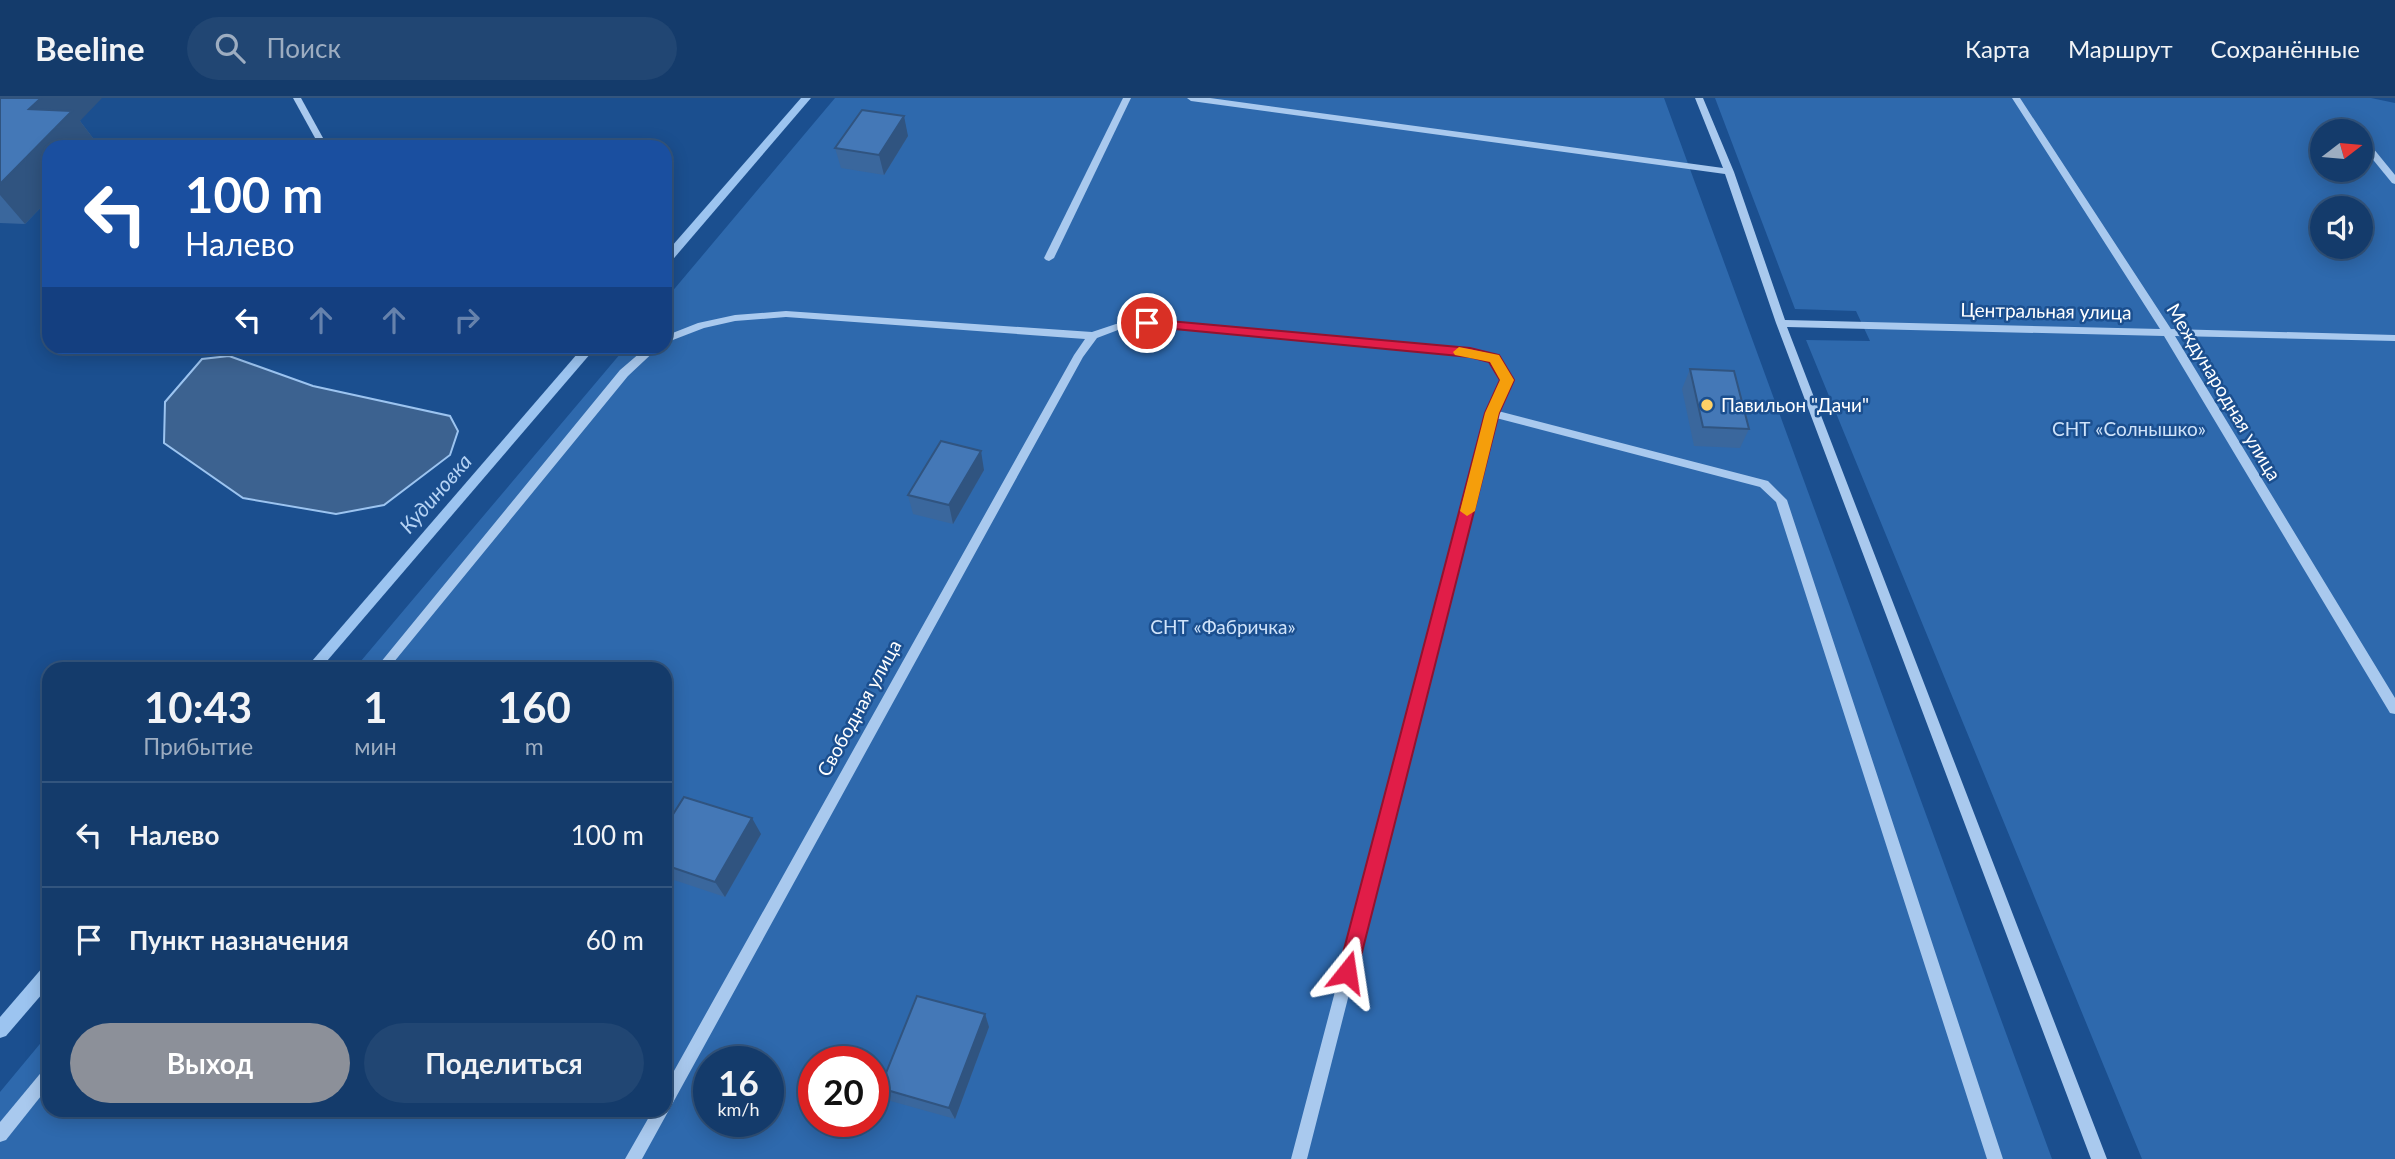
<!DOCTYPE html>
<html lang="ru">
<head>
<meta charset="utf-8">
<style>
  body { margin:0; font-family:Lato,sans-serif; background:#214673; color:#f1f3f6; height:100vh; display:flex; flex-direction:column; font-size:26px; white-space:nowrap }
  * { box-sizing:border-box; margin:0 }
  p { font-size:23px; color:#9dadc1 }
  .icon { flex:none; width:38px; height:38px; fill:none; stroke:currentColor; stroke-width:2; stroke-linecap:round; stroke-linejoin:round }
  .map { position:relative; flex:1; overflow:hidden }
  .panel { position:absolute; left:42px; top:564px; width:630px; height:455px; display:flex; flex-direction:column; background:#143b6b; border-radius:21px; box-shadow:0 4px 18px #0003,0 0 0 2px #33557e }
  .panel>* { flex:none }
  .hud { position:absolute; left:42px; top:42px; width:630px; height:214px; border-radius:21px; box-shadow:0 4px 18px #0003,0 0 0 2px #33557e; background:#1a4fa0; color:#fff; overflow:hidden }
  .needle { width:46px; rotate:74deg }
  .fabs { position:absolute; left:2310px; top:21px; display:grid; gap:14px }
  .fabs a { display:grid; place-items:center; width:63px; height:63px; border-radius:50%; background:#143b6b; box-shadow:0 4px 18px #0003,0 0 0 2px #33557e; font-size:35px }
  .speed { position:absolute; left:693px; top:948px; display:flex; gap:14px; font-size:35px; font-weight:700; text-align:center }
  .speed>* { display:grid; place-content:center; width:91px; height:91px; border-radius:50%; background:#143b6b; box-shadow:0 4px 18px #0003,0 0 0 2px #33557e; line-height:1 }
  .speed small { font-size:18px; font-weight:400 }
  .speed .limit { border:10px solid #d22; background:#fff; color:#111 }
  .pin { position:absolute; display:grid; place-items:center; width:60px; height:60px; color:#fff; margin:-30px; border:4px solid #fff; border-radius:50%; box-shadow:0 2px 7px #0007 }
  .me { position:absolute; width:77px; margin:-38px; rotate:15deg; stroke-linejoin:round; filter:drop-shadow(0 0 5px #0008) }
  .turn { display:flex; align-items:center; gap:24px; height:147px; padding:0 28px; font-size:32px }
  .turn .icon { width:91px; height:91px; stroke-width:2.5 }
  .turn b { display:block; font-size:49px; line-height:60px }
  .lanes { display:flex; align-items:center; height:66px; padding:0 28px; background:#0003; justify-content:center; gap:35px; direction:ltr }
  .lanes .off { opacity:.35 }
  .eta { display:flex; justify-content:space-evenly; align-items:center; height:119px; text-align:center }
  .eta b { font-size:42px; font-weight:700; line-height:49px }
  .primary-button { display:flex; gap:14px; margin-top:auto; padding:14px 28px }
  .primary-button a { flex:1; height:80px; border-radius:42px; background:#8c9099; color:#fff; font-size:28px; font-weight:700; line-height:80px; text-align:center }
  .primary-button a+a { background:#214673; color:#f1f3f6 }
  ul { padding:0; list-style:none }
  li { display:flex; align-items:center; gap:21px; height:105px; padding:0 28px; border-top:2px solid #33557e }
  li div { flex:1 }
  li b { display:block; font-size:26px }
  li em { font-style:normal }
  header { display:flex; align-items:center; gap:42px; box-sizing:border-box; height:98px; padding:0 35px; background:#143b6b; border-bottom:2px solid #33557e }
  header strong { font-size:33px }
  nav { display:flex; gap:38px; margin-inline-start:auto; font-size:24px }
  .search { width:490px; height:63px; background:#214673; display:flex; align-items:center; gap:18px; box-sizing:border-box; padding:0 24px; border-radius:38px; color:#9dadc1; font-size:26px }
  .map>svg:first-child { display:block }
</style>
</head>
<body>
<header>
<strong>Beeline</strong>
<div class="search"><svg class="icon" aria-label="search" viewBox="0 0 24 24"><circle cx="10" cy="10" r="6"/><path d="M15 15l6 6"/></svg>Поиск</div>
<nav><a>Карта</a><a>Маршрут</a><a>Сохранённые</a></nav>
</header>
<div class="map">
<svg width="2395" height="1061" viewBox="0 0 2395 1061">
  <rect width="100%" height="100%" fill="#1b4f8f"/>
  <g fill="#2e69ad" fill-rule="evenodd">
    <path d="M835,0H1664L2052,1061H0V994L49,935V1012H665V570H355L626,249L665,248V202ZM709,964H768V1024H709ZM814,964H873V1024H814Z"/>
    <path d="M1715,0H2371L2395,5V1061H2142L1806,242L1870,243L1856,213L1795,211ZM2322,33H2361V72H2322ZM2322,110H2361V149H2322Z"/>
  </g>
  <polygon fill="#3c6290" stroke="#9cc4f0" stroke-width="2" points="229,258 313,288 450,318 458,333 450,357 384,407 336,416 243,400 164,345 165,304 202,261"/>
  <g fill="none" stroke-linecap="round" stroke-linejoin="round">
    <g fill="#9cc4f0" fill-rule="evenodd">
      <polygon points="801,0 811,0 669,166 665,167 665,156"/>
      <polygon points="584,248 597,248 321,570 306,570"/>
      <polygon points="49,867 49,888 6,938 0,940 0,919 43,869"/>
    </g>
    <g fill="#a9c9ee" fill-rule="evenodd">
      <polygon points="293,0 301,0 328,49 320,49"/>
      <polygon points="1123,0 1131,0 1054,160 1049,163 1046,162 1044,160"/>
      <polygon points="1187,0 1210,0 1723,70 1695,0 1703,0 1734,74 1785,222 2160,231 2012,0 2020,0 2171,231 2395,237 2395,243 2175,238 2395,600 2395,616 2390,615 2164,238 1787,229 2107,1061 2091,1061 1776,225 1725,76 1191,3"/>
      <polygon points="2361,38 2364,39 2395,77 2395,86 2392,85 2361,47"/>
      <polygon points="786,213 1092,234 1116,226 1147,222 1470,250 1498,257 1512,282 1498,313 1768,383 1787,402 2003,1061 1987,1061 1776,404 1760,389 1496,320 1307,1061 1291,1061 1487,315 1502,282 1490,263 1470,258 1147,228 1118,232 1097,240 1083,259 642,1061 625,1061 653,1012 665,1012 665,989 1074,257 1085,241 786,219 735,223 704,230 665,245 665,238 698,225 735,217"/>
      <polygon points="648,248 660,248 628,278 389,570 376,570 620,272"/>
      <polygon points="49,968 49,988 6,1042 0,1044 0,1024 44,971"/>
    </g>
  </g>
  <g fill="#3a679d">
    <polygon points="0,0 80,23 99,48 49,49 49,101 25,126 0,125"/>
    <polygon points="908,38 884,77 841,70 835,50"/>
    <polygon points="1690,271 1749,331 1740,350 1694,348 1682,291"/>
    <polygon points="984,372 953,426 913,416 908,397"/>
    <polygon points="665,729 761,736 725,799 665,779"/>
    <polygon points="985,916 989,929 955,1021 887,1002 880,990"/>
  </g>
  <g fill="#305480">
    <polygon points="41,0 102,0 80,23 99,48 98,49 49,49 49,101 25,126 0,97 0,86 29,11"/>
    <polygon points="904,18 908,38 884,77 879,57"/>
    <polygon points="981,353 984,372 953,426 949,407"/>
    <polygon points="752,720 761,736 725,799 715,784"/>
    <polygon points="985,916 989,929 955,1021 949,1010"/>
  </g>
  <g fill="#4478b7" stroke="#305480" stroke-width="2">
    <polygon points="0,0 41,0 29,11 72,13 0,86"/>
    <polygon points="862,12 904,18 879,57 835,50"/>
    <polygon points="1690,271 1734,273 1749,331 1703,329"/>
    <polygon points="941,343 981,353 949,407 908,397"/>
    <polygon points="684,699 752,720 715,784 665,767 665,729"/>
    <polygon points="917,898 985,916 949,1010 880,990"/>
  </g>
  <polygon fill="#e11d48" stroke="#92132f" stroke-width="2" points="1147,221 1470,250 1499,257 1514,282 1499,315 1357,874 1354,881 1347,884 1340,881 1338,874 1485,315 1500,282 1489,264 1470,259 1143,228 1141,225"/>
  <polygon fill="#f59e0b" points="1459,249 1499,257 1514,282 1499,315 1475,413 1467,418 1460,413 1485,315 1500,282 1490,264 1455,257 1453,254"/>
  <circle fill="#ffd166" stroke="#1b4f8f" stroke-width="2.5" cx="1707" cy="307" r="7"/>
  <g text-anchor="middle" stroke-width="5" stroke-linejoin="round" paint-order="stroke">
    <g font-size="19" fill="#fff" stroke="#1b4f8f">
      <text transform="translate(2046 213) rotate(1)" y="7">Центральная улица</text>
      <text transform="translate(2224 294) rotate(59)" y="7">Международная улица</text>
      <text transform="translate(859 610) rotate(-61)" y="7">Свободная улица</text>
    </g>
    <g font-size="19" fill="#fff" stroke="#1b4f8f" text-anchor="start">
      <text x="1721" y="314">Павильон "Дачи"</text>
    </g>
    <g font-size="19" fill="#cfe3fa" stroke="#1b4f8f">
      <text x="2129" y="338">СНТ «Солнышко»</text>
      <text x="1223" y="536">СНТ «Фабричка»</text>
    </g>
    <g font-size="21" font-style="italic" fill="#b5d3f5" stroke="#1b4f8f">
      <text transform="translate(436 396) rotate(-49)" y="7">Кудиновка</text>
    </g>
  </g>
</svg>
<div class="fabs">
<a><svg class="needle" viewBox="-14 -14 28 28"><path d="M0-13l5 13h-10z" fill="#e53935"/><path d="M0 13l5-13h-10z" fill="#9dadc1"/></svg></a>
<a><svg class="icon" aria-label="sound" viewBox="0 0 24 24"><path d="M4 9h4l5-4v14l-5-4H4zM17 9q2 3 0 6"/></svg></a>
</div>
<div class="speed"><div>16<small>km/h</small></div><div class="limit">20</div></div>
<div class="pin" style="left:1147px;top:225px;background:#d93025"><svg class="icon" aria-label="arrive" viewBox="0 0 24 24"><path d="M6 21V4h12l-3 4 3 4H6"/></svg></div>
<svg class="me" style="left:1347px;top:874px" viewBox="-20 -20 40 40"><path d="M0-17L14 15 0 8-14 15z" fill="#e11d48" stroke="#fff" stroke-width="4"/></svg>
<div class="hud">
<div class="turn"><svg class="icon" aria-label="left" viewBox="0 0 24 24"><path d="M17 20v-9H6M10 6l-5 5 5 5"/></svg><div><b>100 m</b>Налево</div></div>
<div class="lanes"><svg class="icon" aria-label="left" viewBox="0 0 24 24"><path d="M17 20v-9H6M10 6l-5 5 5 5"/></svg><svg class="icon off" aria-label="ahead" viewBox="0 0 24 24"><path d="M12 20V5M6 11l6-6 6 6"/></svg><svg class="icon off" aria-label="ahead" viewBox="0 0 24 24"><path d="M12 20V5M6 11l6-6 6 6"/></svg><svg class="icon off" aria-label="right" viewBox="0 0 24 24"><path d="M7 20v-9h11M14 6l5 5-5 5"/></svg></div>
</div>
<section class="panel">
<div class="eta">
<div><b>10:43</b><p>Прибытие</p></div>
<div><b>1</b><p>мин</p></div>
<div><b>160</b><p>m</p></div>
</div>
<ul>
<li><svg class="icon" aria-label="left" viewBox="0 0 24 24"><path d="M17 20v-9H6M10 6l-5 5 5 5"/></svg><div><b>Налево</b></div><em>100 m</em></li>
<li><svg class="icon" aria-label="arrive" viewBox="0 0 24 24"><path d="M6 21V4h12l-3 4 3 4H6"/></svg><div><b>Пункт назначения</b></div><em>60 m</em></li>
</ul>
<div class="primary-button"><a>Выход</a><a>Поделиться</a></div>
</section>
</div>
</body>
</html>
